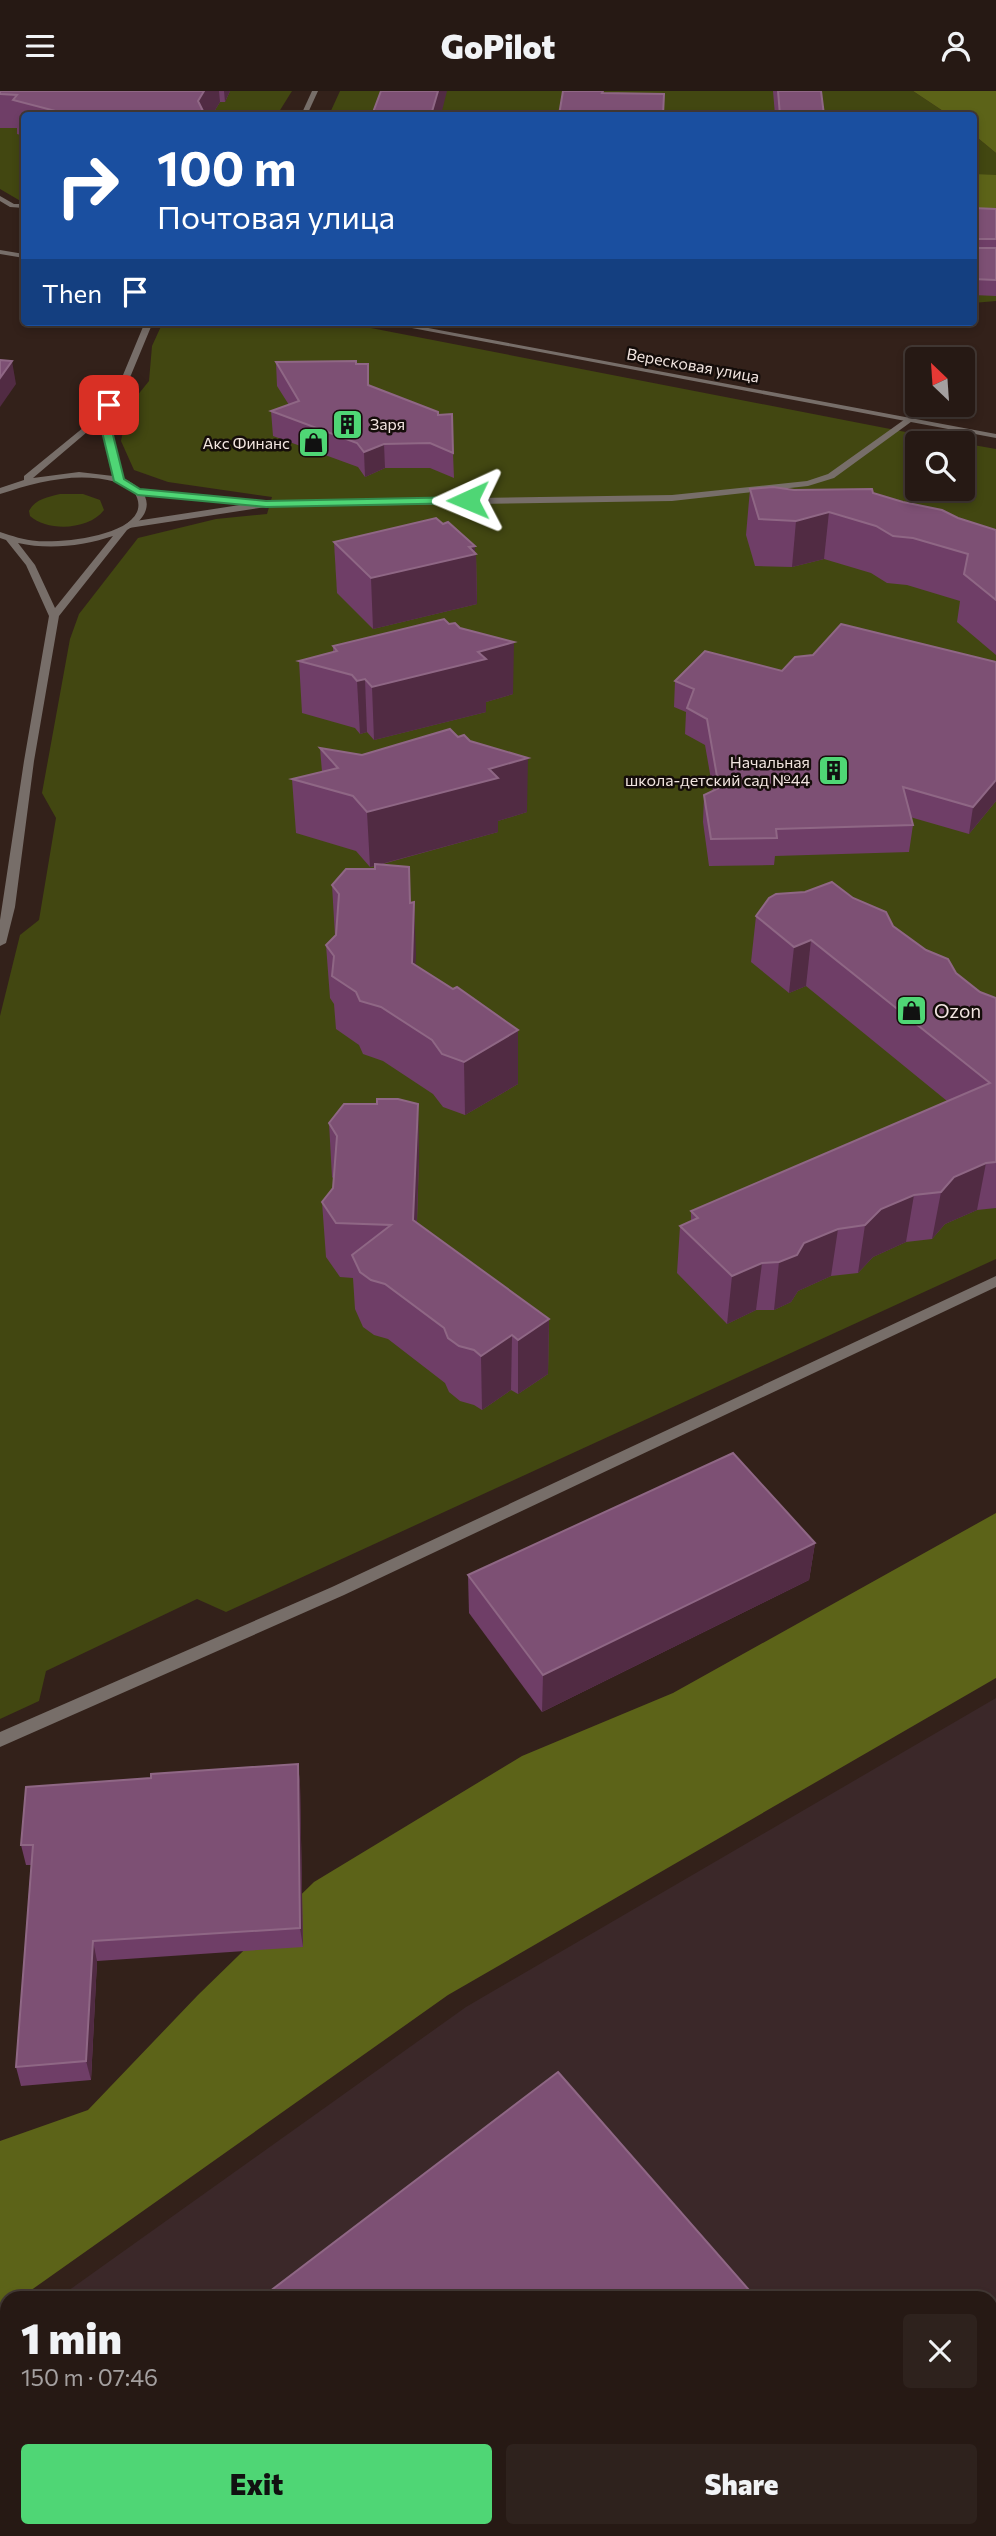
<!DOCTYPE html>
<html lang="en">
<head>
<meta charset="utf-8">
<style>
  body { margin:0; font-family:Commissioner,sans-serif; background:#2e221d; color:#f1f3f6; height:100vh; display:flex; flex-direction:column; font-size:26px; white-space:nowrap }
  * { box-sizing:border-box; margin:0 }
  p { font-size:23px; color:#a4a0a0 }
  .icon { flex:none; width:38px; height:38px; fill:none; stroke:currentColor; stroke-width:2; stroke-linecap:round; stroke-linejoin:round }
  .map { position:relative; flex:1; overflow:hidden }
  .panel { position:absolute; left:0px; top:2200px; width:998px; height:247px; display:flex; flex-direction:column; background:#261914; border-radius:21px 21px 0 0; box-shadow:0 4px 10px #0003,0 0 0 2px #423834 }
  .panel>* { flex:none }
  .banner { position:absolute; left:21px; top:21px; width:956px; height:214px; border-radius:7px; box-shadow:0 4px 10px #0003,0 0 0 2px #423834; background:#1a4fa0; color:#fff; overflow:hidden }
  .needle { width:46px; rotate:335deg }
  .tools { position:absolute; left:905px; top:256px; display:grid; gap:14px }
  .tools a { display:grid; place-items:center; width:70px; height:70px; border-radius:7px; background:#261914; box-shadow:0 4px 10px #0003,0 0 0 2px #423834; font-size:35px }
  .pin { position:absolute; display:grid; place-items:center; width:60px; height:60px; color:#fff; margin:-30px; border-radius:14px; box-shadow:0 4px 10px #0006 }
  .me { position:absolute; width:77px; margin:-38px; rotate:269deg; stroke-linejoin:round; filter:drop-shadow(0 0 5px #0008) }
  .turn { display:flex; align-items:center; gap:24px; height:147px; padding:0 21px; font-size:32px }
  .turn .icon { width:91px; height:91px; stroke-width:2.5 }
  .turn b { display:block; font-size:49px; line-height:60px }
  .then { display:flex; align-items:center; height:66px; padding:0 21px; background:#0003; gap:14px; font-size:26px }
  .round { display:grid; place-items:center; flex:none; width:74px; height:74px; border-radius:7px; background:#2e221d }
  .overview { display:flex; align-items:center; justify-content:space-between; height:119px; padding:0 21px }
  h1 { font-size:42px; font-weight:800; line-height:52px }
  .button { display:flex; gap:14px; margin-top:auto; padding:14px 21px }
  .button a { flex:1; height:80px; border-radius:7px; background:#4fd675; color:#111; font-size:28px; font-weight:800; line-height:80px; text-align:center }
  .button a+a { background:#2e221d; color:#f1f3f6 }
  header { display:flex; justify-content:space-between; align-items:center; height:91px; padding:0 21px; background:#261914; font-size:32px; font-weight:800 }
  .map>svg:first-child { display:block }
</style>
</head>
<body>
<header><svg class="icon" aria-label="menu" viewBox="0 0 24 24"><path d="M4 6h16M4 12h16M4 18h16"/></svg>GoPilot<svg class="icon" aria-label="person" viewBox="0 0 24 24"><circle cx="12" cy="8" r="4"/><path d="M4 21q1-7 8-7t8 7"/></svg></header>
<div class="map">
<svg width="996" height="2445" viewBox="0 0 996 2445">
  <rect width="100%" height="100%" fill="#33211a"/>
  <polygon fill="#3b2829" points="996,1607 996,2445 0,2445 0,2248 7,2243 7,2440 990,2440 990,2207 58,2207 466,1916"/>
  <g fill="#424711">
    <polygon points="0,0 292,0 277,24 24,24 24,112 0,98"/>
    <polygon points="340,0 913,0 949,24 329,24"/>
    <polygon points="973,43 996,62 996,210 973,212"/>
    <polygon points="163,231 340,231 962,352 917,352 917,397 962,397 962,352 996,358 996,1168 226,1521 197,1508 46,1580 39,1610 0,1628 0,925 20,844 39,829 56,727 42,702 70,548 79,523 138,447 216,428 267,423 272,406 168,391 134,379 121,350 128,316 149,290 152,255"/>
    <path d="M60,403H83L100,409L104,419C89,439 48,441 30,425L29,420C35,408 48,406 60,403Z"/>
  </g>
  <g fill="#5c6318">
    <polygon points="913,0 996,0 996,62 973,43 973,24 949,24"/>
    <polygon points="973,83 996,84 996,128 973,127"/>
    <polygon points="996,1422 996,1587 448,1904 20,2207 7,2207 7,2216 0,2221 0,2050 88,2019 198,1904 314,1791 522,1665 673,1602"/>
  </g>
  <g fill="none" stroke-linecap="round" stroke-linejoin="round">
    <g fill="#776e69" fill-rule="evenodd">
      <polygon points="0,105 14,113 24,113 24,117 10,116 0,110"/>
      <polygon points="908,326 915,328 834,387 808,395 672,410 266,416 129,437 125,434 129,431 266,410 672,404 807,390 828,383"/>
      <polygon points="138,398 243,408 247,411 243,414 135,403 134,401"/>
      <polygon points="996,1185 996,1196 344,1504 0,1656 0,1641 332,1496"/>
    </g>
    <g fill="#776e69" fill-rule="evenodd">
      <polygon points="312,0 318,0 307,24 301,24"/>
      <polygon points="0,159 24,163 24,167 0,163"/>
      <path d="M145,231H153L131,284L107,324L122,387C152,399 156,422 127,439L59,525L34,670L15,816L6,852L0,855V829L24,670L49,525L26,474L6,449L0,447V441C12,445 24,449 37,450C60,452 126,446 137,421C140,414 138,407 134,401C129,395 122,393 116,391C77,380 37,391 0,403V397L24,389V385L100,323L123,284ZM100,330L113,385L79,381L33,387ZM113,445L55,517L35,474L18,452C49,459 83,455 113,445Z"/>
      <polygon points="380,231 396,231 996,343 996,347"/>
    </g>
  </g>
  <g fill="#6f3e67">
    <polygon points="0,0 230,0 225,11 220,11 212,24 24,24 24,45 17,43 17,37 0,37"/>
    <polygon points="773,0 821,0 824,24 775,24"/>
    <polygon points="973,117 996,118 996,205 973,204"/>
    <polygon points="276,271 368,273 369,295 438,324 453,362 454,387 430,377 385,377 365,386 358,376 273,345 271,320 289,314 277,295"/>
    <polygon points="750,398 873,402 996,439 996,564 957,531 960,510 907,494 887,492 871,482 824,468 792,476 755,475 746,444"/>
    <polygon points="334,451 475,461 476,463 477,513 373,538 337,502"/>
    <polygon points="333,555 513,603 486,611 486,621 374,649 367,641 360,643 355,637 302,622 299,570 333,561"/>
    <polygon points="782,580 996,710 969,743 910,726 913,734 909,761 775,765 774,774 709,775 703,731 704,704 713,700 705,654 685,643 686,621 674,616 675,590"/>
    <polygon points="320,657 527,721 498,730 498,741 379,774 410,812 414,811 415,874 518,939 518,993 465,1024 443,1016 433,1003 383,970 363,963 359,954 336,938 334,913 330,907 326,854 335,845 332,794 375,778 375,775 370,776 356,760 296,742 292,688 322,681"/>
    <polygon points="853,807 893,835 980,901 996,907 996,1117 977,1119 945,1133 932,1148 906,1151 873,1166 858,1182 831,1185 798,1200 791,1211 774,1219 756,1219 727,1233 677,1182 680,1135 691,1130 691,1120 947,1010 806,895 789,902 751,871 756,825"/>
    <polygon points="418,1013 419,1067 417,1132 549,1228 548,1283 518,1303 511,1299 482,1319 474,1314 460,1310 449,1301 445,1292 388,1248 374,1244 363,1236 355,1218 353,1187 340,1186 326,1166 322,1111 333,1097 334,1088 332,1086 329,1032"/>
    <polygon points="815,1452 809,1489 542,1621 469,1522 468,1484"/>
    <polygon points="298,1673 300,1693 303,1856 97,1870 91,1989 21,1995 16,1976 31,1774 26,1774 21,1754 151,1687"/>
  </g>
  <g fill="#512b43">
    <polygon points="204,0 219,0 220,11 212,24 200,24 198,10"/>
    <polygon points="224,0 230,0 225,11"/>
    <polygon points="438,0 447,0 441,24 431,24"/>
    <polygon points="12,270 16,293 0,316 0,287"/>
    <polygon points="384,353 385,377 365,386 364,361"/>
    <polygon points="829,421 824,468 792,476 796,430"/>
    <polygon points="475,455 475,463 476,463 477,513 373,538 371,487"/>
    <polygon points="514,551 513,603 486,611 486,621 374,649 372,596 478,561"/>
    <polygon points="365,588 367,641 360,643 357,590"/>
    <polygon points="528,667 527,721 498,730 498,741 370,776 367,721 489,678"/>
    <polygon points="996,689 996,710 969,743 973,716"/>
    <polygon points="414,811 416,864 413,925 412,872"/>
    <polygon points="811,849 806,895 789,902 794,856"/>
    <polygon points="518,939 518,993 465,1024 464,971"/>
    <polygon points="418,1013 419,1067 415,1184 413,1129"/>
    <polygon points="986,1072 977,1119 945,1133 932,1148 941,1101 954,1086"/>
    <polygon points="914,1104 906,1151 873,1166 858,1182 865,1134 881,1118"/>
    <polygon points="838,1138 831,1185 798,1200 791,1211 774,1219 779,1171 804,1152"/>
    <polygon points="762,1172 756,1219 727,1233 732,1185"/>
    <polygon points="549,1228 548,1283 518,1303 518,1249"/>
    <polygon points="512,1244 511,1299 482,1319 481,1265"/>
    <polygon points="815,1452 809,1489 542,1621 543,1584"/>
    <polygon points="298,1673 300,1693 303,1856 300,1837"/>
    <polygon points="93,1850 97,1870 91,1989 86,1970"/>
  </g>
  <g fill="#7d5074" stroke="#8f6785" stroke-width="2">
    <polygon points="0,0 204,0 198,10 205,24 67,23 13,9 17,4 0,3"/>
    <polygon points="381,0 438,0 431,24 372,24"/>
    <polygon points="563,0 603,0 602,2 664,3 663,24 559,24"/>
    <polygon points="778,0 821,0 824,24 780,24"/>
    <polygon points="973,117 996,118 996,148 975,148 973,153"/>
    <polygon points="973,155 975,157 996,157 996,189 973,188"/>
    <polygon points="0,269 12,270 0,287"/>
    <polygon points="356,270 356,273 368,273 368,294 438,321 438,324 452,323 453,362 430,352 384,353 364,361 357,352 271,320 299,310 276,271"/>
    <polygon points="773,396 794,399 872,398 873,402 903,411 942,419 958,427 996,439 996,509 964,483 968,463 913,447 893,445 876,435 829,421 796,430 759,428 750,398"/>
    <polygon points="436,427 443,433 448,431 475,455 469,456 476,463 371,487 334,451"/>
    <polygon points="444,528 449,533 455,532 460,537 514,551 478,561 486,568 372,596 365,588 357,590 352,584 299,570 337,560 333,555"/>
    <polygon points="841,533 996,571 996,689 973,716 903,696 913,734 776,738 777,747 711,748 704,704 719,697 707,628 687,617 694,598 675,590 705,560 782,580 795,566 813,564"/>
    <polygon points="450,638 458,646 464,644 470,650 528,667 489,678 498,687 367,721 353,705 292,688 338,677 320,657 362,664"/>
    <polygon points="375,773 409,776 410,812 414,811 412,872 453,898 457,896 518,939 464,971 442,963 432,949 381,916 360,910 356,901 332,885 334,865 326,854 336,844 339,803 332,794 346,778 375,778"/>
    <polygon points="832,791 853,807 886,821 893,835 926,859 948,868 956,882 980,901 996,907 996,1071 986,1072 954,1086 941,1101 914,1104 881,1118 865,1134 838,1138 804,1152 797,1164 779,1171 762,1172 732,1185 680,1135 698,1127 691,1120 990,992 811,849 794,856 756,825 769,807 776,803 805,801"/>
    <polygon points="377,1008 398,1008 418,1013 413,1129 549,1228 518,1249 512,1244 481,1265 474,1259 459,1255 448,1247 444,1237 385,1193 371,1189 360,1181 352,1164 391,1134 336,1132 322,1111 333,1097 337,1045 329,1032 344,1013 377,1013"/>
    <polygon points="733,1362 815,1452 543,1584 468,1484"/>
    <polygon points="298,1673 300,1837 93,1850 86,1970 16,1976 33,1754 21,1754 26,1696 151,1687 151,1683"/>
    <polygon points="558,1981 756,2207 261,2207"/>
    <polygon points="7,2399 7,2440 959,2440 964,2445 6,2445 0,2435 0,2404"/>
  </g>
  <polygon fill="#4fd675" stroke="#338b4c" stroke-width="2" points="109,312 114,314 108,324 124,388 140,398 266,410 468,406 473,409 468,412 266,416 138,404 114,390 98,324"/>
  <defs>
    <symbol id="building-square" viewBox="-11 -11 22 22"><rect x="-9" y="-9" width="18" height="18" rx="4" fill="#4fd675" stroke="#150d0a"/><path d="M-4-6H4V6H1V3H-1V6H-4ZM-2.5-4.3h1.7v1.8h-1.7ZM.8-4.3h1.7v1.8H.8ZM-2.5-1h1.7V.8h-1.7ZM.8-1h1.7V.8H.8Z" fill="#111"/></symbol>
    <symbol id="shop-square" viewBox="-11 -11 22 22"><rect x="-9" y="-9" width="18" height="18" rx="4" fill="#4fd675" stroke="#150d0a"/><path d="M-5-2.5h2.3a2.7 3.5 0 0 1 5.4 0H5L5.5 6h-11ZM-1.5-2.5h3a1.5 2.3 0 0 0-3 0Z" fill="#111"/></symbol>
  </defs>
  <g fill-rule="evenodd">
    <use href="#building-square" x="330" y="316" width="35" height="35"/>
    <use href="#shop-square" x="296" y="334" width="35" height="35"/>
    <use href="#building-square" x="816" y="662" width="35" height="35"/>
    <use href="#shop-square" x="894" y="902" width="35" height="35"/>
  </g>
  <g text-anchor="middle" stroke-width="5" stroke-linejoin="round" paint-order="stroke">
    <g font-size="16" fill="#f2e5e0" stroke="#150d0a">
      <text transform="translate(693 274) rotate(10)" y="6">Вересковая улица</text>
    </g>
    <g font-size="16" fill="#f2e5e0" stroke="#150d0a" text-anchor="end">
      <text x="370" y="339" text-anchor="start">Заря</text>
      <text x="290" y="358">Акс Финанс</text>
      <text x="810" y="677">Начальная<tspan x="810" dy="18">школа-детский сад №44</tspan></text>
    </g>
    <g font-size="19" fill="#f2e5e0" stroke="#150d0a" text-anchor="start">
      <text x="934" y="927">Ozon</text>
    </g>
  </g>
</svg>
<div class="tools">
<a><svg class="needle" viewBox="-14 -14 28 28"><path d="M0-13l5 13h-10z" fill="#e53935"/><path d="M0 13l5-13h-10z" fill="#a4a0a0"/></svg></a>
<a><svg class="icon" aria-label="search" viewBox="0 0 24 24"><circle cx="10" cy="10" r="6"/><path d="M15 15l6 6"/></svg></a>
</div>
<div class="pin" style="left:109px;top:314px;background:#d93025"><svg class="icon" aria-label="arrive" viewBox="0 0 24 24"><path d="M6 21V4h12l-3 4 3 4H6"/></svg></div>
<svg class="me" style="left:468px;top:409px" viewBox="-20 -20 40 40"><path d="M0-17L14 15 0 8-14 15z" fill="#4fd675" stroke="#fff" stroke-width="4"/></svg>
<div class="banner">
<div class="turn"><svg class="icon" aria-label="right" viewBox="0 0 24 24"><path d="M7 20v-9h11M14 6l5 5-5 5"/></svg><div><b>100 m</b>Почтовая улица</div></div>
<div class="then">Then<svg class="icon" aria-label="arrive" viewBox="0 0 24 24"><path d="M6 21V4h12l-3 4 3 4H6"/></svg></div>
</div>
<section class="panel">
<div class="overview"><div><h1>1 min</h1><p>150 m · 07:46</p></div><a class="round"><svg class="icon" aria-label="close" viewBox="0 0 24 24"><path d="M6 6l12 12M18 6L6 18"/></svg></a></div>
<div class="button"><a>Exit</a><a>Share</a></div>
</section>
</div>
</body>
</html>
